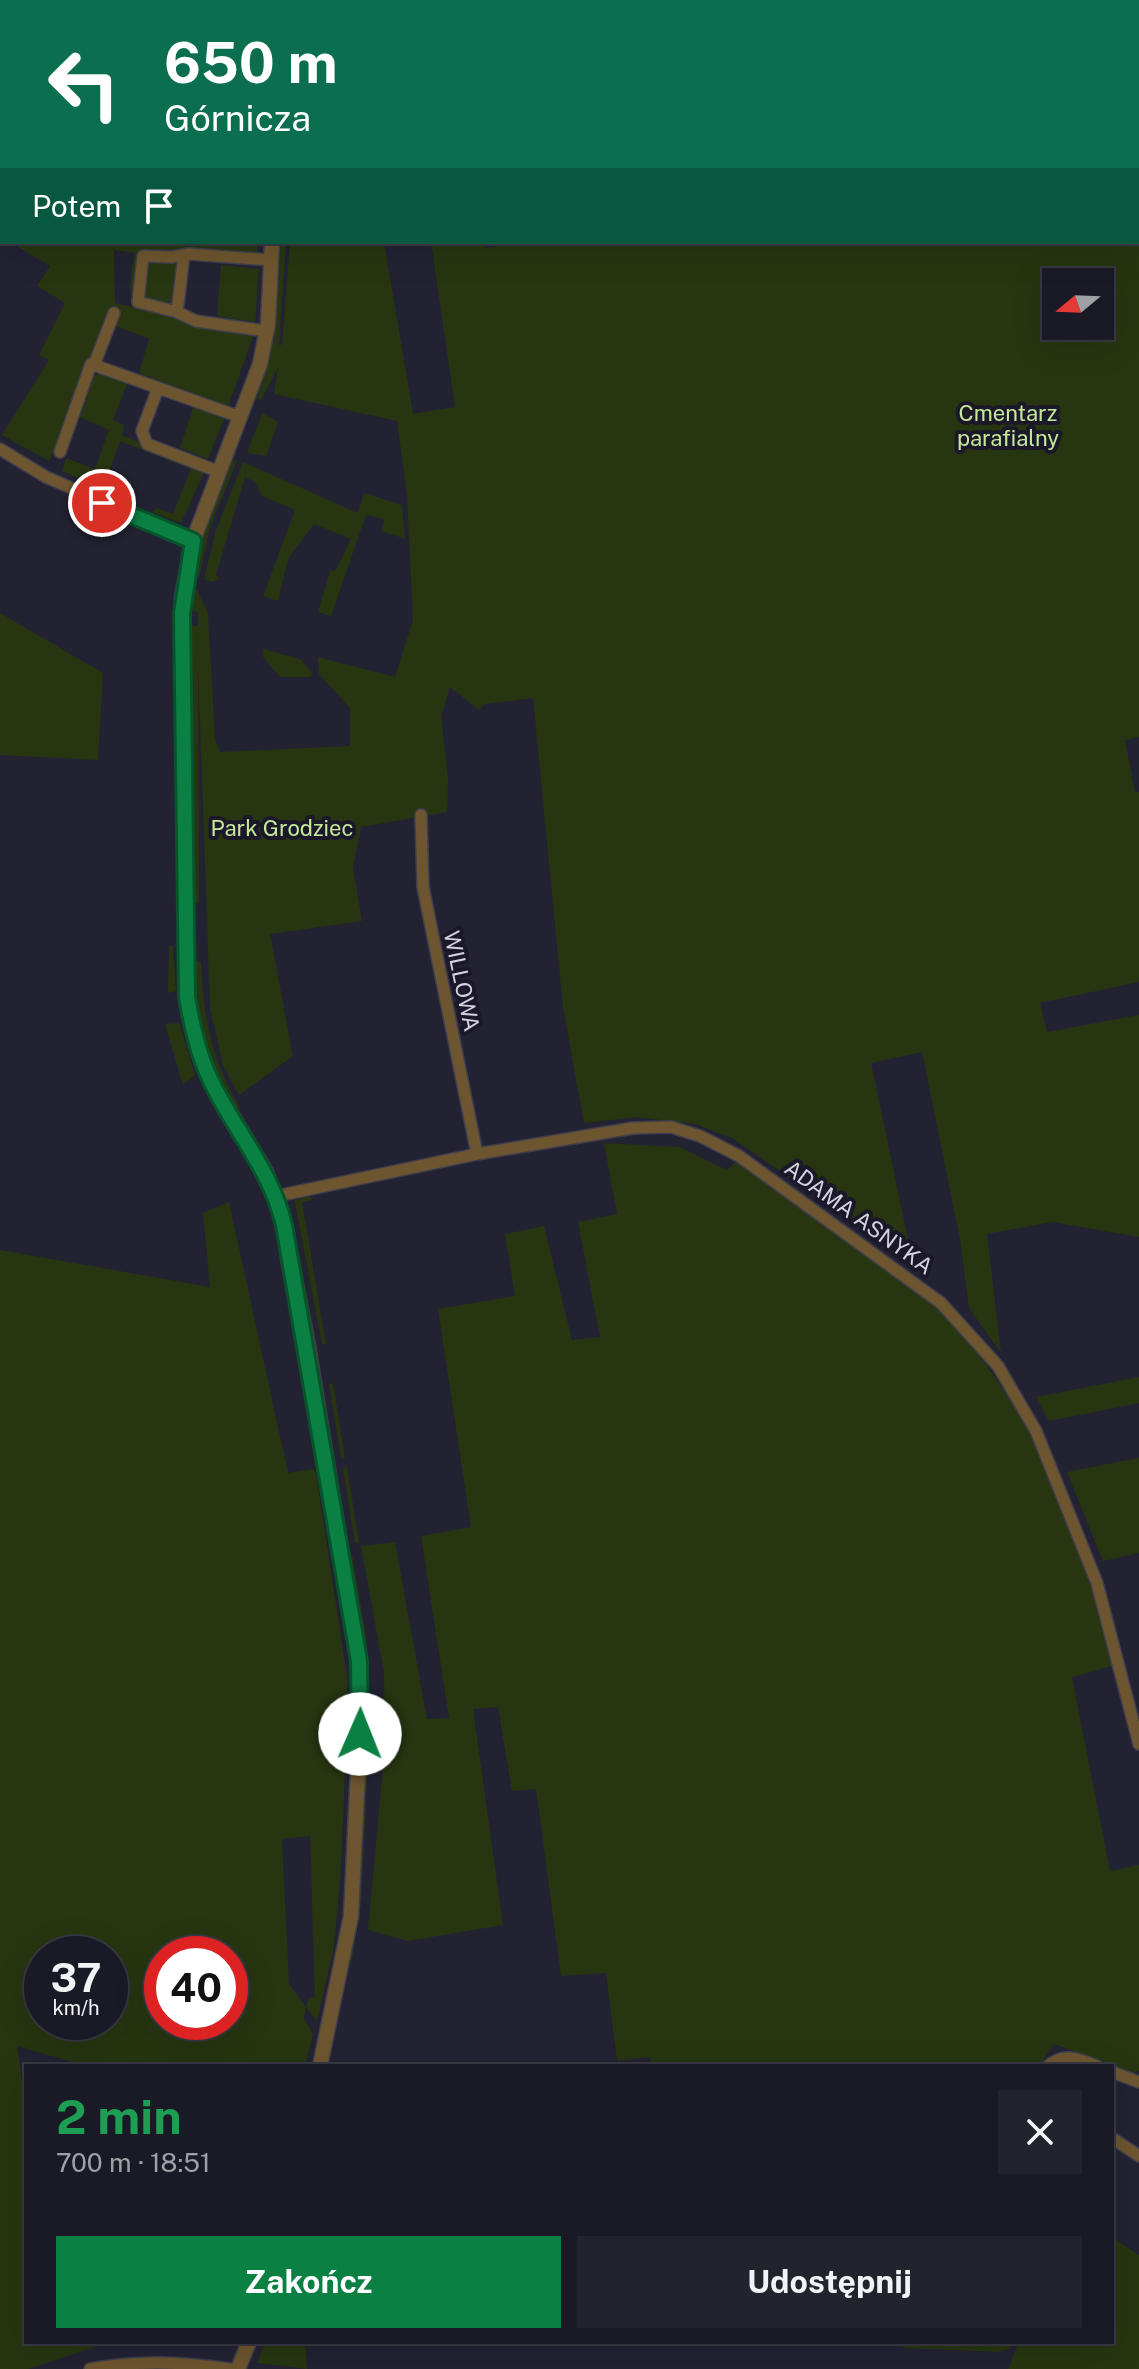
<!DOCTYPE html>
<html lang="pl">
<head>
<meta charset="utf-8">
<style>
  body { margin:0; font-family:"Public Sans",sans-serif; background:#23232e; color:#f1f3f6; height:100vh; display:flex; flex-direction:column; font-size:30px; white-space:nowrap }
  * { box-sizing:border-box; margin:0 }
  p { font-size:26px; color:#9fa1a7 }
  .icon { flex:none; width:44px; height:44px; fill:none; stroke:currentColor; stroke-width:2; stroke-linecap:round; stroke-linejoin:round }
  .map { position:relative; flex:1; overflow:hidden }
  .drawer { position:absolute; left:24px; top:2064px; width:1090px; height:280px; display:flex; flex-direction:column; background:#1a1a26; border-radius:0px; box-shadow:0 8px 32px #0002,0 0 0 2px #383843 }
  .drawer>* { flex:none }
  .top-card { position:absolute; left:0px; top:0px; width:1140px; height:244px; box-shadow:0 8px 32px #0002,0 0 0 2px #383843; background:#0b6e4f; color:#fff; overflow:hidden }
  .needle { width:52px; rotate:251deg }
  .tools { position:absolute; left:1042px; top:268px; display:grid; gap:16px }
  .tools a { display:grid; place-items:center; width:72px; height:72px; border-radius:0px; background:#1a1a26; box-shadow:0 8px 32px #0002,0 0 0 2px #383843; font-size:40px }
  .speed { position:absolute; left:24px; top:1936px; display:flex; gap:16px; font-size:40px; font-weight:700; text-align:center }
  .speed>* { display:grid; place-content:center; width:104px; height:104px; border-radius:50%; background:#1a1a26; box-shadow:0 8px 32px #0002,0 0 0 2px #383843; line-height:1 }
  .speed small { font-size:20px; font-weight:400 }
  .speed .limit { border:12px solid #d22; background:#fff; color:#111 }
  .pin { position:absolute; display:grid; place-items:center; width:68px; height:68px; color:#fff; margin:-34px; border:4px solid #fff; border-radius:50%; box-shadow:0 2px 8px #0007 }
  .me { position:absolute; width:88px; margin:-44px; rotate:1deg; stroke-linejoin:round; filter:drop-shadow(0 0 6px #0008) }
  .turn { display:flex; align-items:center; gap:28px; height:168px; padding:0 32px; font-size:36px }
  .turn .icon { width:104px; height:104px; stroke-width:2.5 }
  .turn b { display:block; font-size:56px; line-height:68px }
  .then { display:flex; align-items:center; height:76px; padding:0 32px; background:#0003; gap:16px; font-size:30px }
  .round { display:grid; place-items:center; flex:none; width:84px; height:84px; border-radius:0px; background:#23232e }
  .head { display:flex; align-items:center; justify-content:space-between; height:136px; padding:0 32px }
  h1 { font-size:48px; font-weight:700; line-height:60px; color:#1e9e55 }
  .button { display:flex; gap:16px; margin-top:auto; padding:16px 32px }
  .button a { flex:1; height:92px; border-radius:0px; background:#0b8043; color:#fff; font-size:32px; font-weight:700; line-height:92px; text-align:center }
  .button a+a { background:#23232e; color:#f1f3f6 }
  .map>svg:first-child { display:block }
</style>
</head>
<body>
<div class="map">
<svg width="1139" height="2369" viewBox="0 0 1139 2369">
  <rect width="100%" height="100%" fill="#232233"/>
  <g fill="#273611" fill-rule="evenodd">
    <path d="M1139,184V737L1125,740L1135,792H1139V982L1040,1003L1047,1032L1139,1015V1237L1052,1222L987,1234L1001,1353L969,1308L960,1239L922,1052L871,1063L913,1263L732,1138L695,1124L637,1117L584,1123L563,1007L533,698L485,704L479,710L450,687L441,716L448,778L447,812L361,827L353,868L362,921L270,934L293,1056L239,1095L223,1065L210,1008L198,661L199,903H195L190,626H198V613L190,609L191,594L197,590L208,613L215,739L220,752L350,746V708L319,674L318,657L395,677L413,620L407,495L397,421L274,394L278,368L261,400L257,399L274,339L281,242H286L279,344L282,345L290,242H384L413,414L455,407L431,242H484L485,248L496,247V242H1138ZM1056,282H1100V326H1056Z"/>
    <polygon points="10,242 258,242 257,255 142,252 133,301 130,288 134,253 114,250 115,303 254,334 228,407 139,373 149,339 114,325 99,337 49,461 2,435 49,360 39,355 65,303 37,286 50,266"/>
    <polygon points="146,257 179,258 171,306 141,300"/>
    <polygon points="221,265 259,269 255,322 217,316"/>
    <polygon points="102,373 128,381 113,420 124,425 122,435 205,470 181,523 152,512 157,508 173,514 191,469 120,441 103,490 62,471 66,458 95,469 109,430 80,417 94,376"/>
    <polygon points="194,405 225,417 208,459 180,448"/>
    <polygon points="262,413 278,422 266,456 247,453"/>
    <polygon points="237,460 209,531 199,578 196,579 203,530 231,461"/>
    <polygon points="243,462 358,513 364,493 402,505 405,539 382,531 384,519 366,515 331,616 318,612 330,571 336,570 351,539 314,524 288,559 278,601 263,596 295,510 262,496 255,482 245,477 216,575 220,578 212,582 204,579 215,533"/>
    <polygon points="0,613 103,673 98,760 0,755"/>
    <polygon points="263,649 300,659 312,672 311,677 280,677 263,657"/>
    <polygon points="173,945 176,991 168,993 169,946"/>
    <path d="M194,960L201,962C203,1017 212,1062 241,1109L235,1110C202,1067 199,1013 194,960Z"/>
    <polygon points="179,1023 195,1075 183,1085 165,1024"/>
    <path d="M604,1143L680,1147L727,1170L736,1162L936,1307C1032,1400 1082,1536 1115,1665L1072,1677L1110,1871L1139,1865V2071L1134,2073L1054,2044L1039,2066H652L650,2057L617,2061L606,1973L561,1976L536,1789L512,1791L498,1707L473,1709L503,1925L408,1941L368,1930L385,1746L384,1673L361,1546L395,1542L427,1719L449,1718L421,1536L471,1527L438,1309L515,1296L505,1234L544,1226L572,1340L600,1337L578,1222L617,1214Z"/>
    <polygon points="311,1196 312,1200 302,1202 326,1344 322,1344 295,1203 295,1200"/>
    <path d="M229,1202L288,1473L313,1469L316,1473L347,1677V1728L340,1884L333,1952L317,2021L306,2007L304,2018L313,2034L305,2066H86L17,2046L26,2110V2342H110L28,2369H0V1250L210,1287L203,1213ZM310,1836L315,1997L309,1998L306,2007L289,1984L282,1839ZM110,1954V2022H42V1954ZM230,1954V2022H162V1954Z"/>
    <polygon points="290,1206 317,1346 314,1346 288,1212"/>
    <path d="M294,1316L350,1640C362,1769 348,1900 323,2027H321L335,1967L344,1895L352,1709L348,1638Z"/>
    <polygon points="1139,1377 1139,1403 1049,1421 1036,1397"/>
    <polygon points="333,1383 345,1458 341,1458 329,1384"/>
    <polygon points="1139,1458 1139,1553 1103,1561 1067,1472"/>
    <polygon points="347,1467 359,1543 396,1540 355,1543 343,1468"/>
    <polygon points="352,1554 366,1637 370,1718 361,1904 349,1977 354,1927 363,1640 349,1557"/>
    <polygon points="1112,2237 1139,2255 1139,2369 1008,2369 1019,2342 1112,2342"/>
    <polygon points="265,2342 305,2342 307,2369 257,2363"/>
    <polygon points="890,2342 1011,2342 1009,2349 998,2352 906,2348"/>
  </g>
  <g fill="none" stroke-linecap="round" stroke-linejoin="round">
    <defs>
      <g id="minor">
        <polyline points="412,2 414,0"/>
        <polyline points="177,312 184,255"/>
        <polyline points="266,331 196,321 177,312 138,302 143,256 172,257 189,254 271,260"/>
        <polyline points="94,365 114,313"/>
        <polyline points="158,388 142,431 147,444 217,471"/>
        <polyline points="0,449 46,477 193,541"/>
        <polyline points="60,452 91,364 240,417"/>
        <polyline points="421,815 423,887 477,1154"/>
        <polyline points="277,1196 477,1154 633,1128 671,1127 700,1136 739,1156 941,1303 998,1366 1036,1431 1097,1583 1139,1744"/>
        <path d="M1048,2066C1064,2052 1079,2059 1097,2066"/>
        <polyline points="1112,2072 1139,2082"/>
        <polyline points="1112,2138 1139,2156"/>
        <path d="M90,2369C139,2360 181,2362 230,2369"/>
      </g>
      <g id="tertiary">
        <polyline points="279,0 280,2"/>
        <polyline points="272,242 268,324 260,364 193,541 182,597 187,997 198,1051 210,1079 266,1172 281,1210 308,1346 359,1661 361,1708 351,1916 320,2066"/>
        <polyline points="238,2369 249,2342"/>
      </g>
    </defs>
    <use href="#minor" stroke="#3f3e4f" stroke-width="14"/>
    <use href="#tertiary" stroke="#3f3e4f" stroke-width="17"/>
    <use href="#minor" stroke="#6d562f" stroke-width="11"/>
    <use href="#tertiary" stroke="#6d562f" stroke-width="14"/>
  </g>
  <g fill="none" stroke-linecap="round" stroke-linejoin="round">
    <defs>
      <path id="route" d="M102,503L193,541L182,613L187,997C192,1026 198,1054 211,1081C235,1131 271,1170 284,1225L359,1661L360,1734"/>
    </defs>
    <use href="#route" stroke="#07532c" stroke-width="20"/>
    <use href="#route" stroke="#0b8043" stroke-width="14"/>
  </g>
  <g text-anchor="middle" stroke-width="8" stroke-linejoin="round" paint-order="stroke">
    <g font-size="22" fill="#c6e999" stroke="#1a1829">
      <text x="1008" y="421">Cmentarz<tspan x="1008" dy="25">parafialny</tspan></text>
      <text x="282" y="836">Park Grodziec</text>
    </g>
    <g font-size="22" fill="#d4d3df" stroke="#1a1829">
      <text transform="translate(462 981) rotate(78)" y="8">WILLOWA</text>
      <text transform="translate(859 1217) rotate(36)" y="8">ADAMA ASNYKA</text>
    </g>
  </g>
</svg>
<div class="tools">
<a><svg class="needle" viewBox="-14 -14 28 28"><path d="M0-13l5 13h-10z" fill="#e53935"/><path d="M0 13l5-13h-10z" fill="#9fa1a7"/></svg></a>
</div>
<div class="speed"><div>37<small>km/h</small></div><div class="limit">40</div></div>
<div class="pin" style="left:102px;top:503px;background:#d93025"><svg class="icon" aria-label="arrive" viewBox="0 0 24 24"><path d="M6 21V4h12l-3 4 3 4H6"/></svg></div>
<svg class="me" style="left:360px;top:1734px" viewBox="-20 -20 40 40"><circle r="19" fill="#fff"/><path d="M0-13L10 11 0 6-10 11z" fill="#0b8043"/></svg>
<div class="top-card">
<div class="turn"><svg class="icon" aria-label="left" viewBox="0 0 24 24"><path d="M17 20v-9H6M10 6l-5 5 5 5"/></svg><div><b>650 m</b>Górnicza</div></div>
<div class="then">Potem<svg class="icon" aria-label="arrive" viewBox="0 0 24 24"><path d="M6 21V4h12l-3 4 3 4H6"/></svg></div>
</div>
<section class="drawer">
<div class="head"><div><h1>2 min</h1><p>700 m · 18:51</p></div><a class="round"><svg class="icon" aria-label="close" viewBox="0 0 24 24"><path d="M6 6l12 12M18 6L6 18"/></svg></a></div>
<div class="button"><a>Zakończ</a><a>Udostępnij</a></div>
</section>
</div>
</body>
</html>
